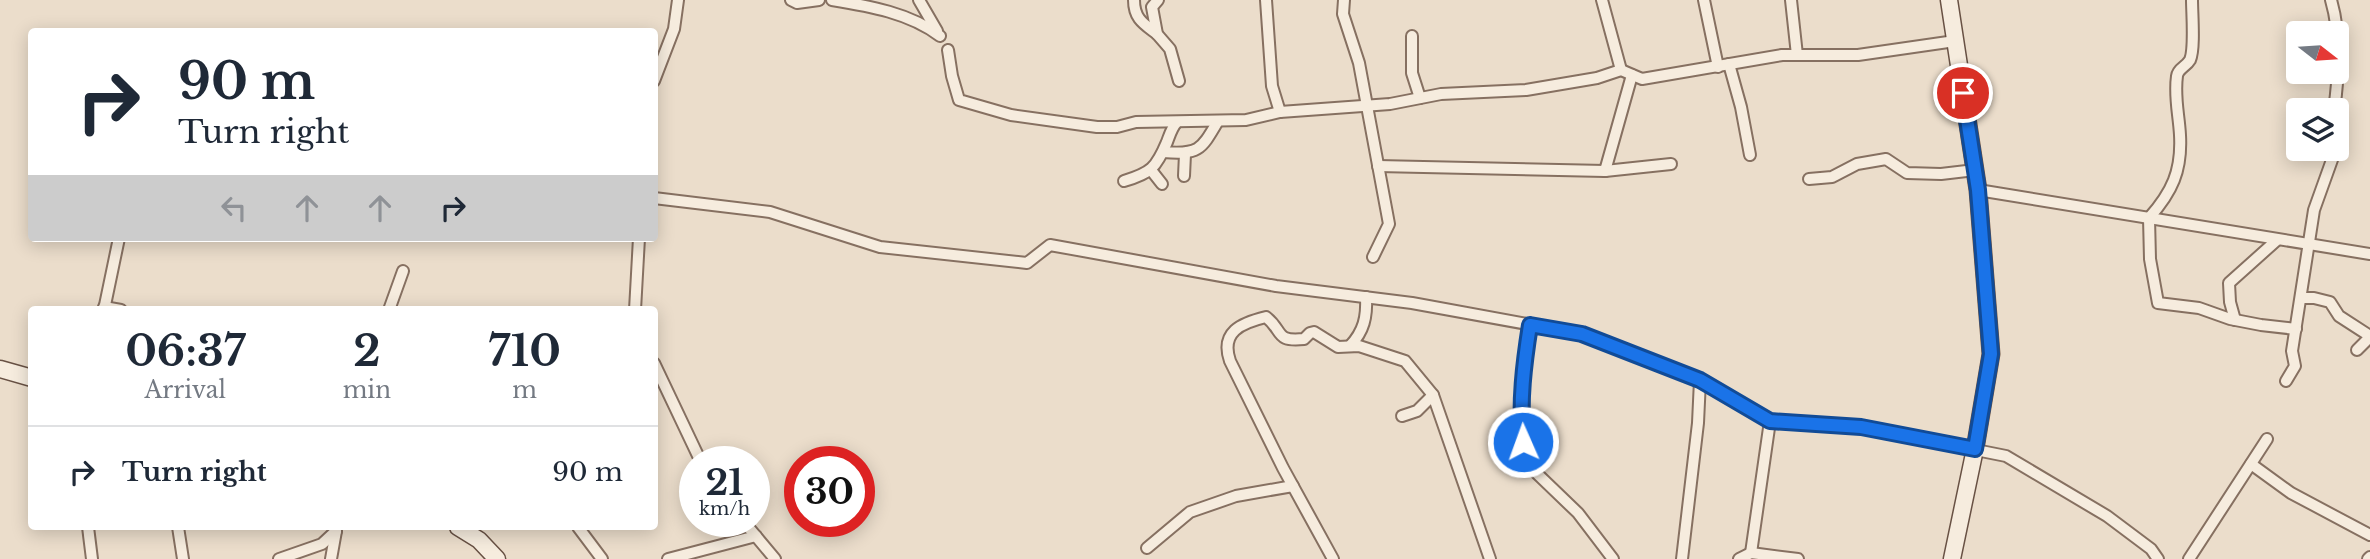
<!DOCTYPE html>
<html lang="en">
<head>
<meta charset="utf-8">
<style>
  body { margin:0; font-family:"Libre Baskerville",serif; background:#f2f2f3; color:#1f2937; height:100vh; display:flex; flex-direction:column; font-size:26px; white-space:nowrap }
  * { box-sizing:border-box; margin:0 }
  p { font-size:23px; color:#747a83 }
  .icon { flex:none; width:38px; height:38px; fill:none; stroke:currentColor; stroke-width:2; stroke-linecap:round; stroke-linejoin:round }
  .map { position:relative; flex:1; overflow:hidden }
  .sheet { position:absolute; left:28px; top:306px; width:630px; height:224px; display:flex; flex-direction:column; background:#fff; border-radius:7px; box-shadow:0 4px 18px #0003 }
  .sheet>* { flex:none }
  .banner { position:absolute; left:28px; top:28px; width:630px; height:214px; border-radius:7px; box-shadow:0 4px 18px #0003; background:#fff; color:#1f2937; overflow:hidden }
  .needle { width:46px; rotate:107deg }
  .buttons { position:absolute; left:2286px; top:21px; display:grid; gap:14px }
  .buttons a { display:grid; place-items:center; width:63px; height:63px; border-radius:7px; background:#fff; box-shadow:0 4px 18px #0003; font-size:35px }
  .speed { position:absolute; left:679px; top:446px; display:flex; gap:14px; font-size:35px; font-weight:700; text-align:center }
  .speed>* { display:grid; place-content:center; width:91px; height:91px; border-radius:50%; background:#fff; box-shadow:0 4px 18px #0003; line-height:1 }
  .speed small { font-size:18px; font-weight:400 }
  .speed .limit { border:10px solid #d22; background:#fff; color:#111 }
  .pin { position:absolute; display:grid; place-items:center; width:60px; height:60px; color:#fff; margin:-30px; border:4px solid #fff; border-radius:50%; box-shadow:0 2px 7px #0007 }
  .me { position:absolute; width:77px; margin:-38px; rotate:358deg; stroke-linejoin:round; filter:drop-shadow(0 0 5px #0008) }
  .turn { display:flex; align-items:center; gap:24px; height:147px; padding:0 35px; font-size:32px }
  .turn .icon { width:91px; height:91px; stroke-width:2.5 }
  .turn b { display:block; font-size:49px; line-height:60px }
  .lanes { display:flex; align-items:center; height:66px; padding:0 35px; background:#0003; justify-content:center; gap:35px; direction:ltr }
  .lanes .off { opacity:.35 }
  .eta { display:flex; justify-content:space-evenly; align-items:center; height:119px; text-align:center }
  .eta b { font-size:42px; font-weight:800; line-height:49px }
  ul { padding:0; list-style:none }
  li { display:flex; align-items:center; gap:21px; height:91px; padding:0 35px; border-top:2px solid #e0e1e3 }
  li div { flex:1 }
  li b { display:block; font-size:26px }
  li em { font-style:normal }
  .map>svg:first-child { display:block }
</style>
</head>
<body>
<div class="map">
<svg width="2370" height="559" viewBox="0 0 2370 559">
  <rect width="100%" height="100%" fill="#ebddcb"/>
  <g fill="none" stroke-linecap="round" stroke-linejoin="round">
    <defs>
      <g id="street">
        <polyline points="791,0 797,3 819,0"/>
        <path d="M832,0C869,6 910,13 940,36"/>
        <polyline points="919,0 937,31"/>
        <path d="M1134,0C1134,19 1144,24 1157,34"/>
        <polyline points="1158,0 1152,7 1157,34 1170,49 1179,81"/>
        <polyline points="1266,0 1272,86 1280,112"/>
        <polyline points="1344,0 1343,14 1359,63 1389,224 1373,257"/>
        <polyline points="1602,0 1621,70"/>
        <polyline points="1704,0 1718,67"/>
        <polyline points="1791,0 1797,55"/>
        <path d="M2192,0C2192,13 2195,49 2190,60C2186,67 2178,68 2177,76C2174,97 2179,115 2180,135C2182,171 2172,192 2149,218L2150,259L2158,303L2199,308L2230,319L2261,325L2296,329"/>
        <path d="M2331,0C2341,34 2339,75 2334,110"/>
        <polyline points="1412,36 1412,73 1420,98"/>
        <polyline points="948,50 952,76 959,100 1011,115 1097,127 1117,127 1136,122 1246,120 1280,112 1390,104 1441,94 1526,90 1597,78 1621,70 1642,79 1782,55 1858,55 1955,41"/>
        <polyline points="1729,64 1741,107 1750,155"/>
        <polyline points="654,81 674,29 678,0"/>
        <path d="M1163,152C1199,155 1201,150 1218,121"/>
        <polyline points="1378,166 1605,171 1632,75"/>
        <polyline points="1151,170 1162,184"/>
        <polyline points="1605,171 1671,164"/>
        <polyline points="1184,176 1185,154"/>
        <polyline points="1809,179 1832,177 1857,164 1886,159 1907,173 1941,174 1975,170"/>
        <path d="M1124,181C1151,173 1156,168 1167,142C1170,134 1172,127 1177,122"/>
        <polyline points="1978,190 2370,254"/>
        <polyline points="654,198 770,212 880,247 1027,263 1050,245 1276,286 1412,303 1582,334 1700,380 1770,421 1861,427 2006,456 2107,516 2151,549 2158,559"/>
        <polyline points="2301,298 2314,298 2330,302 2339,316 2370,336"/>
        <polyline points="104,307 121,310"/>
        <polyline points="104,310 119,238"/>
        <polyline points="389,310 403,271"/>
        <polyline points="635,310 639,238"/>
        <polyline points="2235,320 2230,302 2229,283 2277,240"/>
        <path d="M1530,325C1523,371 1521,415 1525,462L1578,513L1613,559"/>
        <path d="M1350,346C1364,331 1367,317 1366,297"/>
        <polyline points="2357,350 2370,337"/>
        <polyline points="654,363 701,462"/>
        <polyline points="2286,381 2295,366 2292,351 2314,210 2333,157 2332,149"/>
        <polyline points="1402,416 1417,411 1433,395"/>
        <polyline points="2251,464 2291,493 2370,535"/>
        <polyline points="744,522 775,559"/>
        <polyline points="88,527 92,559"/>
        <polyline points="178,527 183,559"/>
        <polyline points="578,527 602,559"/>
        <polyline points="1147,548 1190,512 1236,496 1293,486"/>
        <polyline points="1751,553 1770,421"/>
        <polyline points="279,559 322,544 336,531"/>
        <polyline points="331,559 336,531"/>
        <polyline points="668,559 756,536"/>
        <path d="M1333,559L1283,468L1230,361C1220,332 1241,323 1266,317C1284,331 1274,342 1304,339L1310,333L1314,332L1338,347L1359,346L1405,361L1433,395L1490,559"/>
        <polyline points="1682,559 1698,423 1700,380"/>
        <polyline points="1739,559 1751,553 1798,559"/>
        <polyline points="2189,559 2267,439"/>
        <polyline points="2368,559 2370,557"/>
      </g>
      <g id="secondary">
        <polyline points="1949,0 1978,190 1991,354 1975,449 1952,559"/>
        <polyline points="0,369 32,378"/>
        <polyline points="458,527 479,540 497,559"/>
      </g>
    </defs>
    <use href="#street" stroke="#867061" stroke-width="14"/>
    <use href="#secondary" stroke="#685144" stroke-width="19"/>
    <use href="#street" stroke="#f6ecde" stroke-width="10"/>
    <use href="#secondary" stroke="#f6ecde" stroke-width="16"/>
  </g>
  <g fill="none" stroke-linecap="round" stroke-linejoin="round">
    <defs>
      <path id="route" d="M1523,442C1519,403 1524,363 1530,325L1582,334L1700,380L1770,421L1861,427L1975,449L1991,354L1978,190L1963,93"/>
    </defs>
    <use href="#route" stroke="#114b97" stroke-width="18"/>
    <use href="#route" stroke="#1a73e8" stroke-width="12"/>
  </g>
</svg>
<div class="buttons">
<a><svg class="needle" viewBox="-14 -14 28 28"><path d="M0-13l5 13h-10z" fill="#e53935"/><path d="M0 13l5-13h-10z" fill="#747a83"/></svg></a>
<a><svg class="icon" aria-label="layers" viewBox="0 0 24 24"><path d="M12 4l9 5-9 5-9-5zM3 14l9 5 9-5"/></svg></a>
</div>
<div class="speed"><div>21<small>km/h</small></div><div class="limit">30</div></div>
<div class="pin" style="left:1963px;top:93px;background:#d93025"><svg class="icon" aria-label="arrive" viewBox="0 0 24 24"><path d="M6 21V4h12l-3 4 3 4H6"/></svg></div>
<svg class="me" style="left:1523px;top:442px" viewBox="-20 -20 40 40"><circle r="17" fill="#1a73e8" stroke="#fff" stroke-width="3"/><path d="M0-11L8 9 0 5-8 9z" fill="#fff"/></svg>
<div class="banner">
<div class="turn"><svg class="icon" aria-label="right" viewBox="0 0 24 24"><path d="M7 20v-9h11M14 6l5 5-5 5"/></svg><div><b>90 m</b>Turn right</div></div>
<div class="lanes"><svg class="icon off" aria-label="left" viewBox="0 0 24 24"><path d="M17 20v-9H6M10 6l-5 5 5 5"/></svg><svg class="icon off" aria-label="ahead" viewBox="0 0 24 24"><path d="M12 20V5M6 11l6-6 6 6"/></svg><svg class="icon off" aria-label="ahead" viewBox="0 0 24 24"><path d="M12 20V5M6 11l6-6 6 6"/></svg><svg class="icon" aria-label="right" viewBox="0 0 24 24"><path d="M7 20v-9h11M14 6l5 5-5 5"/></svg></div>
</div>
<section class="sheet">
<div class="eta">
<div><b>06:37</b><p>Arrival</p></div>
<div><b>2</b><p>min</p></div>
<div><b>710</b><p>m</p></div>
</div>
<ul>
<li><svg class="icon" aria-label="right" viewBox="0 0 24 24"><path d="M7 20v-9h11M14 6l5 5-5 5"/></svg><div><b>Turn right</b></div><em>90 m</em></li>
</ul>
</section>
</div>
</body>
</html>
